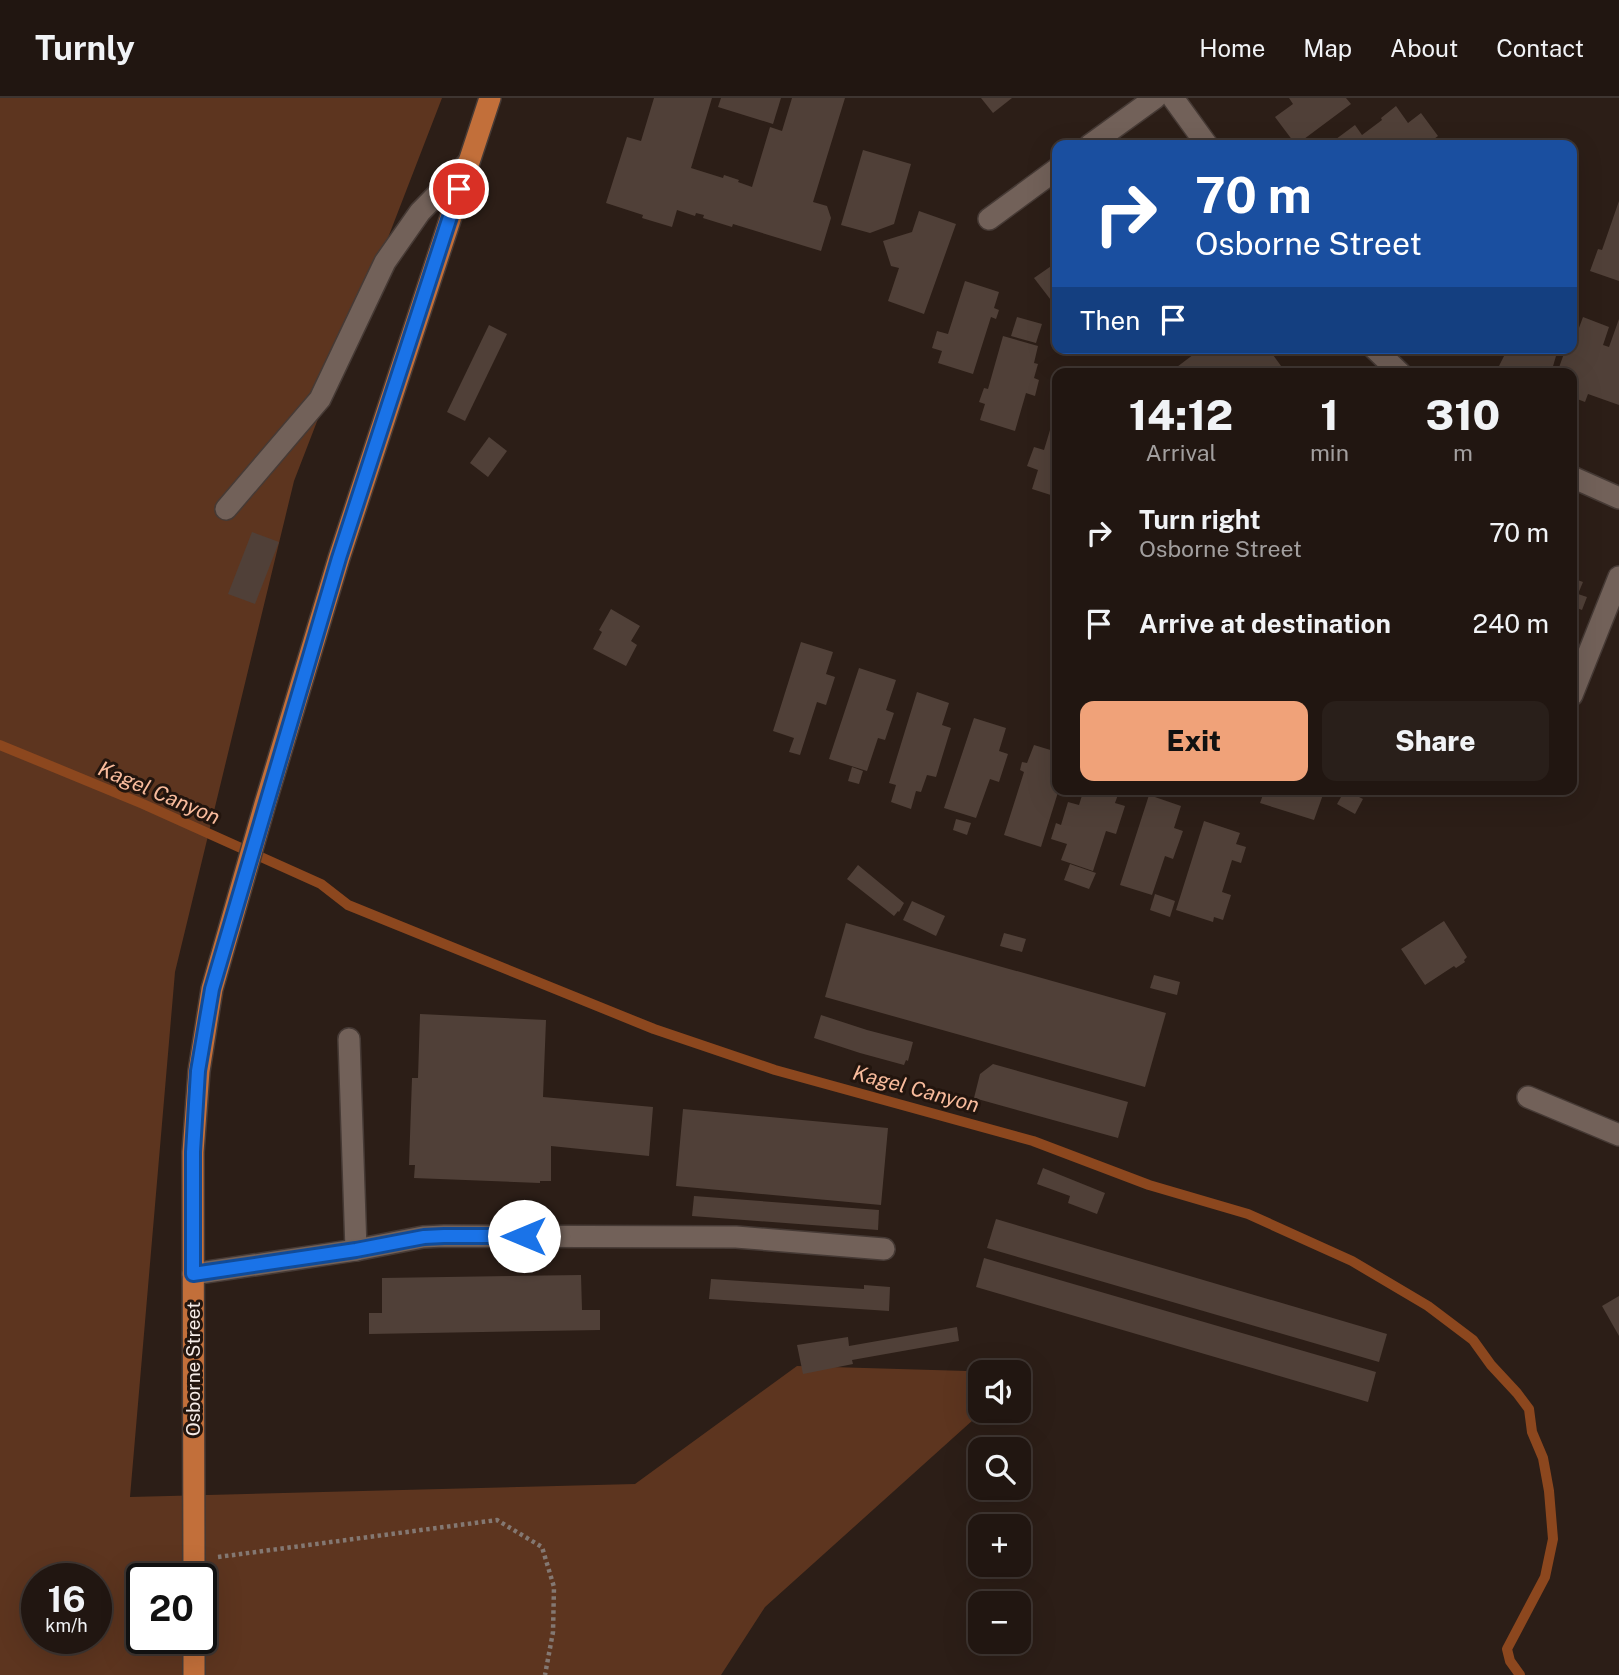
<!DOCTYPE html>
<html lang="en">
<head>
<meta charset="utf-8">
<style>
  body { margin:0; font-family:"Public Sans",sans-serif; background:#291f1a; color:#f1f3f6; height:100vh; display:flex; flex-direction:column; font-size:26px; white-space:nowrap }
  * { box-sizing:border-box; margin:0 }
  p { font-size:23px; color:#a29f9f }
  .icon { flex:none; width:38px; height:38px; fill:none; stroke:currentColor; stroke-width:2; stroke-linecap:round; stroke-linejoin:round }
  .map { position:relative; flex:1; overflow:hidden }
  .details { position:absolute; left:1052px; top:270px; width:525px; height:427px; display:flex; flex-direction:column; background:#211611; border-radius:14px; box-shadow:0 7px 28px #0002,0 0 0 2px #3e3531 }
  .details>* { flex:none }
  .guide { position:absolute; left:1052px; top:42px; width:525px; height:214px; border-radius:14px; box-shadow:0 7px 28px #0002,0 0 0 2px #3e3531; background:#1a4fa0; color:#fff; overflow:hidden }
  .tools { position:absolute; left:968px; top:1262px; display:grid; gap:14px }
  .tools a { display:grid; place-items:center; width:63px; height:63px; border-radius:14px; background:#211611; box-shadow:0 7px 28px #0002,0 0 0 2px #3e3531; font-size:35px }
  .speed { position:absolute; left:21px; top:1465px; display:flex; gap:14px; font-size:35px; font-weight:700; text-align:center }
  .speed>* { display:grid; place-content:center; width:91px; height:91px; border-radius:50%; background:#211611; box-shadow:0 7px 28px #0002,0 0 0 2px #3e3531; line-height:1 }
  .speed small { font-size:18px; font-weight:400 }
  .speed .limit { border:4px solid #111; border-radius:10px; background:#fff; color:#111 }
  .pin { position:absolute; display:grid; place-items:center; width:60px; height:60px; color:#fff; margin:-30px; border:4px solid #fff; border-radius:50%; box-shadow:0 2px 7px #0007 }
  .me { position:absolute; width:77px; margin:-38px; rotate:270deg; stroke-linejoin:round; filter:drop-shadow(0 0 5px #0008) }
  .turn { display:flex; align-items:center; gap:24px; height:147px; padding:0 28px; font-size:32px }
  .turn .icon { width:91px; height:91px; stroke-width:2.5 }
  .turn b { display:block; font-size:49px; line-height:60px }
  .then { display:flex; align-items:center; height:66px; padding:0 28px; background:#0003; gap:14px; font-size:26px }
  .eta { display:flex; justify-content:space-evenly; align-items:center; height:119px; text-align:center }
  .eta b { font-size:42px; font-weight:800; line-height:49px }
  .action { display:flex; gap:14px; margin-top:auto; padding:14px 28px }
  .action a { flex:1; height:80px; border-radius:14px; background:#f0a279; color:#111; font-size:28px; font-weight:800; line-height:80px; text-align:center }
  .action a+a { background:#291f1a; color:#f1f3f6 }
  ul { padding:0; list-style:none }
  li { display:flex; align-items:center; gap:21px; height:91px; padding:0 28px }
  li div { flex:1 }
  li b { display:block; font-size:26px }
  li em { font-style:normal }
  header { display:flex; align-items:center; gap:42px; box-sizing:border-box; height:98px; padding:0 35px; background:#211611; border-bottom:2px solid #3e3531 }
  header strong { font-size:33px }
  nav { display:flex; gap:38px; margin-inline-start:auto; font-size:24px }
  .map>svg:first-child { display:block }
</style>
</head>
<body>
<header>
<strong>Turnly</strong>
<nav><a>Home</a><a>Map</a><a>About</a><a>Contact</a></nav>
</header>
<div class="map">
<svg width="1619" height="1577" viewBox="0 0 1619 1577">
  <rect width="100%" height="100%" fill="#2c1e17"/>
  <path fill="#5d351f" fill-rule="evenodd" d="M0,0H442L294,383L175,874L130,1399L635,1386L797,1268L1001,1274H980V1312L983,1313L765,1509L721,1577H0ZM37,1480H96V1540H37ZM142,1480H201V1540H142Z"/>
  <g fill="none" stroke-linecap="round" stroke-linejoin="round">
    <polyline stroke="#8c471e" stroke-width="10" points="0,647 143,706 321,786 348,807 654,931 775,972 1033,1043 1149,1087 1248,1116 1352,1163 1428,1208 1473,1242 1491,1267 1517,1295 1529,1311 1532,1334 1543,1360 1549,1393 1553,1441 1545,1479 1507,1551 1510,1563 1520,1577"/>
  </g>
  <g fill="#504038">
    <polygon points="654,0 712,0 691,70 723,80 724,77 739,82 738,84 752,89 770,29 782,33 792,0 845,0 813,104 827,108 831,120 821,153 733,126 732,129 703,120 704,117 696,115 695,118 677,112 672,129 642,120 643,117 606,105 627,39 641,43"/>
    <polygon points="721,0 781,0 773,26 718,9"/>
    <polygon points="981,0 1012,0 993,15"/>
    <polygon points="1289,0 1346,0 1351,6 1296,47 1275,19 1293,6"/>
    <polygon points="1396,8 1408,25 1421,15 1438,38 1426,47 1389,47 1385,43 1379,47 1328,47 1355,27 1362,37 1382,22 1381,20"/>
    <polygon points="863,52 911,66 894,126 870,135 841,127"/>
    <polygon points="1619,103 1619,183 1590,173 1598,151 1602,152"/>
    <polygon points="919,113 956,126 924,216 888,203 899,170 891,168 883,143 912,134"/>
    <polygon points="1057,164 1057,210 1034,180"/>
    <polygon points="965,183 999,194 994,210 999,212 996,221 991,219 973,276 938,265 942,253 932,250 937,233 948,236"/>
    <polygon points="1017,219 1042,226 1036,245 1011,238"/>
    <polygon points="1583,219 1609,229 1603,247 1609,249 1619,221 1619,307 1588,296 1585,304 1572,299 1572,275 1557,275 1566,250 1572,250 1572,236 1576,238"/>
    <polygon points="489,227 507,236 465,323 447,314"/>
    <polygon points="1003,238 1038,248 1034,265 1038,266 1034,280 1039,282 1035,298 1026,295 1015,333 980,322 985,306 979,304 984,290 988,291"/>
    <polygon points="1202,250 1240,250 1246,258 1257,250 1268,250 1284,272 1280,275 1169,275"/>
    <polygon points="1498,250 1547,250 1549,251 1548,253 1556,258 1551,275 1537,274 1512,275 1499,268 1506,254"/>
    <polygon points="1056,312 1057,312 1057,399 1032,391 1038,372 1027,368 1034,349 1044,352"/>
    <polygon points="489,339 507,353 488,379 470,365"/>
    <polygon points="252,434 279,444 255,506 228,496"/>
    <polygon points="1572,480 1583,484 1578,496 1587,499 1582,512 1574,509 1572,514"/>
    <polygon points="611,511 640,528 631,543 637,547 626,568 593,551 602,534 599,532"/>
    <polygon points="801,544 833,554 826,576 835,579 826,607 817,604 800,657 789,654 794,640 773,633"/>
    <polygon points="859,570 896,582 886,612 894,615 885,642 878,640 867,673 829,661"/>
    <polygon points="917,594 949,605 942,627 951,630 936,679 927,677 921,694 916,693 911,711 891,704 896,687 889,685"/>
    <polygon points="974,620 1006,630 999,653 1008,656 999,684 990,681 976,720 944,710"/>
    <polygon points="1034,647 1057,654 1057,691 1059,691 1041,749 1004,737 1024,674 1020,672 1022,664 1027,665"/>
    <polygon points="852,669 863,673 859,686 848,683"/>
    <polygon points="1084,691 1120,691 1115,705 1125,708 1116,736 1106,733 1093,773 1061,762 1067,746 1051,741 1056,725 1061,727 1068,704 1079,707"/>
    <polygon points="1258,691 1325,691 1314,722 1260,705 1264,694"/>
    <polygon points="1345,692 1363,701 1355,716 1337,706"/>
    <polygon points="1149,697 1181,708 1174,730 1183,733 1173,761 1165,758 1152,797 1120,787"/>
    <polygon points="956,721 971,725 967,737 953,732"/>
    <polygon points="1204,723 1240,735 1236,746 1246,749 1241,765 1232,762 1222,794 1231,797 1223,822 1214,819 1213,824 1176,812"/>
    <polygon points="1070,766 1096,775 1089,791 1064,782"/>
    <polygon points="858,767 904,805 899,814 898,813 894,818 847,781"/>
    <polygon points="1155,796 1175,803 1170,819 1150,812"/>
    <polygon points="912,803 945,818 936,838 903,822"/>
    <polygon points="1444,823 1467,859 1464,862 1465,864 1456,870 1454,868 1425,887 1401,851"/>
    <polygon points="846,825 1166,915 1145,989 825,899"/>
    <polygon points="1004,835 1026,841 1022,854 1000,848"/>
    <polygon points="1154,877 1180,884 1177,897 1150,890"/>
    <polygon points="420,916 546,922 543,999 653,1009 649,1058 551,1048 551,1083 540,1083 540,1085 414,1080 415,1067 409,1067 412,980 418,980"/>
    <polygon points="821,917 867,932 913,944 908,963 906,962 904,967 860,955 814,940"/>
    <polygon points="993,966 1128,1004 1118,1040 974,1000 980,976"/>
    <polygon points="683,1011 888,1030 881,1107 676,1088"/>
    <polygon points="1043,1070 1105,1095 1097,1116 1068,1105 1070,1098 1037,1086"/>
    <polygon points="694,1098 879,1112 878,1132 692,1118"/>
    <polygon points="996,1121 1387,1236 1379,1264 987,1150"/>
    <polygon points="984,1160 1376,1274 1368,1304 976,1189"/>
    <polygon points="581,1177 582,1212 600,1212 600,1232 369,1236 369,1215 382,1215 382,1180"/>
    <polygon points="711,1181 864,1191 864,1187 890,1189 889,1213 709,1201"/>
    <polygon points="1619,1198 1619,1238 1602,1208"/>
    <polygon points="957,1229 959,1243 852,1262 853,1266 803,1276 797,1247 848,1239 849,1248"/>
  </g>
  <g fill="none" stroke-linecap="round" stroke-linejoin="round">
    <defs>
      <g id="minor">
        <polyline points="1173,0 1207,47"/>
        <polyline points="1090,47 1155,0"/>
        <polyline points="989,121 1057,71"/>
        <polyline points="1374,250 1400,275"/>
        <polyline points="1572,379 1619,400"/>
        <polyline points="226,411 320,301 385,164 420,114 468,65"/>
        <polyline points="1572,597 1619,479"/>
        <polyline points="349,941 356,1152"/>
        <polyline points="1528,999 1619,1037"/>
        <polyline points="193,1176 356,1152 423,1139 444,1138 736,1139 884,1151"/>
      </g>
      <g id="major">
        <polyline points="194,1480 193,1054 199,973 212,891 265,706 339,460 490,0"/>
        <polyline points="194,1540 194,1577"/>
      </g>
    </defs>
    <use href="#minor" stroke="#463a35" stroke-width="24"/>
    <use href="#major" stroke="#463a35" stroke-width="24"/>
    <polyline stroke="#847872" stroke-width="4.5" stroke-dasharray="3.5 3.5" stroke-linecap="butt" points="218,1459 497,1422 542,1449 554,1489 553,1534 545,1577"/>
    <use href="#minor" stroke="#726159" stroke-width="21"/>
    <use href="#major" stroke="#c26f3a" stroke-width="21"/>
  </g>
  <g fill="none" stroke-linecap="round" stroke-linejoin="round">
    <defs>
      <polyline id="route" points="459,91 339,460 212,891 198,973 193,1054 193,1176 356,1152 424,1139 444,1138 524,1138"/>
    </defs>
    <use href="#route" stroke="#114b97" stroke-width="18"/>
    <use href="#route" stroke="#1a73e8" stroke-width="12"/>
  </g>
  <g text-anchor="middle" stroke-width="6" stroke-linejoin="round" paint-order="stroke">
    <g font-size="19" fill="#f6ece7" stroke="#22150e">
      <text transform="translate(193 1271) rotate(-90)" y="7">Osborne Street</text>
    </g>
    <g font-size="21" font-style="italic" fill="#f8bb9c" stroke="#22150e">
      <text transform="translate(159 695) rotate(23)" y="7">Kagel Canyon</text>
      <text transform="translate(916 991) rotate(15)" y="7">Kagel Canyon</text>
    </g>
  </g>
</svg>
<div class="tools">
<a><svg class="icon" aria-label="sound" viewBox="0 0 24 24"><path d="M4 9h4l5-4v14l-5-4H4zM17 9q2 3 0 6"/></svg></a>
<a><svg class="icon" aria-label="search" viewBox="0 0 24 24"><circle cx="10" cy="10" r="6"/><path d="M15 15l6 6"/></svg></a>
<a>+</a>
<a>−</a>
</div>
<div class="speed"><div>16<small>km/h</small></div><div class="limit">20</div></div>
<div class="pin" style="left:459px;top:91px;background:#d93025"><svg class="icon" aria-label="arrive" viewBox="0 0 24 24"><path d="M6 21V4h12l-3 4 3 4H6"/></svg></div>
<svg class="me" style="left:524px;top:1138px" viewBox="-20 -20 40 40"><circle r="19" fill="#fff"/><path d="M0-13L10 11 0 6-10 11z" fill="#1a73e8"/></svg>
<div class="guide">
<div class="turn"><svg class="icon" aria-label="right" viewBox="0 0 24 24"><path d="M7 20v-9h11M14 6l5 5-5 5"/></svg><div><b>70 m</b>Osborne Street</div></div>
<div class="then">Then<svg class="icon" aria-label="arrive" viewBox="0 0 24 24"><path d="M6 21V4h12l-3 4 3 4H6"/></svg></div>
</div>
<section class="details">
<div class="eta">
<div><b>14:12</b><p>Arrival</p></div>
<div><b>1</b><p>min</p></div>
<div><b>310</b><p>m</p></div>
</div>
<ul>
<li><svg class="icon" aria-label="right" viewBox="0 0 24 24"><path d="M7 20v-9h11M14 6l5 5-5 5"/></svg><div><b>Turn right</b><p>Osborne Street</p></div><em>70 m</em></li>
<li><svg class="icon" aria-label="arrive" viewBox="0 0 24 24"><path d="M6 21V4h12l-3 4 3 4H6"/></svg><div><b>Arrive at destination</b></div><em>240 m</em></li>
</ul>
<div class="action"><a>Exit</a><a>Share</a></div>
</section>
</div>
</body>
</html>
